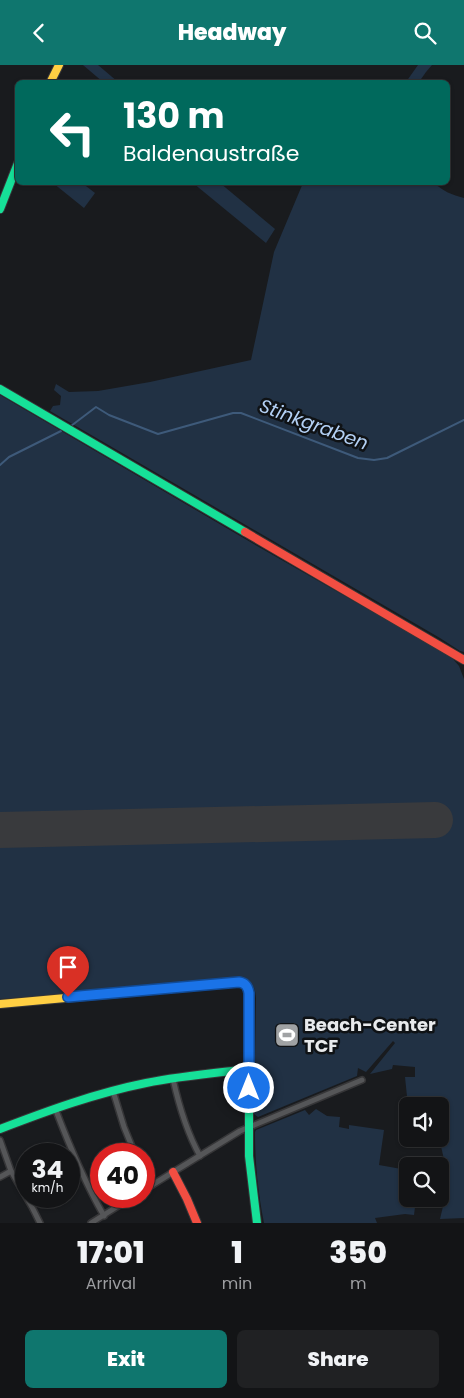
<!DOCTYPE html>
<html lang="en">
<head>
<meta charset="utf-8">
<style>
  body { margin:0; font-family:Poppins,sans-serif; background:#202123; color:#f1f3f6; height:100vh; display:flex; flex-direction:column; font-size:19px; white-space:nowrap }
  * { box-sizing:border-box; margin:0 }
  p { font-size:16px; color:#9d9ea1 }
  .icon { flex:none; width:28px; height:28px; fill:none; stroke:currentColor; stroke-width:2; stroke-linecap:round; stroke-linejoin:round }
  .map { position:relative; height:1158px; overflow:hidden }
  .panel { display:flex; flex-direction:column; background:#131416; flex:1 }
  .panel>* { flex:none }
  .guide { position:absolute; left:15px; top:15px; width:435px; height:105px; border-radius:8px; box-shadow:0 1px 4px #0004,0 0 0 1px #323335; background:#00695c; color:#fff; overflow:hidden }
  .controls { position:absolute; left:399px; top:1032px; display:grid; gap:10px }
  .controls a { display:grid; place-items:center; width:50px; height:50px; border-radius:8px; background:#131416; box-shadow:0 1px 4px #0004,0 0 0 1px #323335; font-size:25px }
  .speed { position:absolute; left:15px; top:1078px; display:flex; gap:10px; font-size:25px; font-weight:700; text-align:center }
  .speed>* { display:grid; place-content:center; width:65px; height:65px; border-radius:50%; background:#131416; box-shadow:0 1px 4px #0004,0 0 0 1px #323335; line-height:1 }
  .speed small { font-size:12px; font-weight:400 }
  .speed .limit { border:8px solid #d22; background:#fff; color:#111 }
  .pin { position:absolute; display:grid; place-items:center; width:42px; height:42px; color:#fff; margin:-51px -21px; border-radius:50% 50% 50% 0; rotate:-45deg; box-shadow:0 0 5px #0007 }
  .pin .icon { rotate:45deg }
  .me { position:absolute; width:55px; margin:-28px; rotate:0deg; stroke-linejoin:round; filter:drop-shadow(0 0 4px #0008) }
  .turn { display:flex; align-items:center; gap:18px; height:105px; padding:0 25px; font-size:22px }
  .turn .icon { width:65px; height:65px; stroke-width:2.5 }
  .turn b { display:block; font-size:35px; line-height:42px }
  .eta { display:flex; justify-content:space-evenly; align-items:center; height:85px; text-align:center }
  .eta b { font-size:30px; font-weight:800; line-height:35px }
  .action { display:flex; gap:10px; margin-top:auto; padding:10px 25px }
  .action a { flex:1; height:58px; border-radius:8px; background:#0f766e; color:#fff; font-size:20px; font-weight:800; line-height:58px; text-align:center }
  .action a+a { background:#202123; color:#f1f3f6 }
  header { display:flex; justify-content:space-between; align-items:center; height:65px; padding:0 25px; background:#0f766e; color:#fff; font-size:22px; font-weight:800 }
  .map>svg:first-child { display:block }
</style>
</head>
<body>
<header><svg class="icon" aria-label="back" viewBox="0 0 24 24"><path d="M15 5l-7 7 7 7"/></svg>Headway<svg class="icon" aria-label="search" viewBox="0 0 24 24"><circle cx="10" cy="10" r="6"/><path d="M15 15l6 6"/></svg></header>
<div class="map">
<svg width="464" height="1158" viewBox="0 0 464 1158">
  <rect width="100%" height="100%" fill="#191b1e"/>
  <g fill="#213144">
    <polygon points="83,0 98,0 118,17 103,17"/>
    <polygon points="418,0 432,0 426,7 419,17 406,17"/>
    <polygon points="53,118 82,118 95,128 84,143"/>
    <polygon points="193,118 220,118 275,164 266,178"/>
    <path d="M303,118H434C443,126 452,130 464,133V587L460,586L440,573L50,346L53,341L60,340L61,331L54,325L56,319L69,327L98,326L150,317L251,295L274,187Z"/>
    <path d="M0,330L252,478L436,583L453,594L459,601L464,614V1153L440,1154L449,1116L440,1077L438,1074H440V1041H408L405,1012H415V1002L393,1000L392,1004L370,1009L395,978L393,976L366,1007L358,1003L357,1011L258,1052L254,1049L256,933C255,923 254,919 245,914L0,934Z"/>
    <path d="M316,1044L327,1051L340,1052L339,1062L349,1064V1060L384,1065L379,1100L407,1105L408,1134H416L414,1150L405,1149L375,1153L377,1158H264C258,1128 255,1098 255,1067L256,1065L305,1045L309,1050Z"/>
  </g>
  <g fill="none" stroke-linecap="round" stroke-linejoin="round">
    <g stroke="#3e5a7a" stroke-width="2">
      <polyline points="71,361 96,342 109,350 158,369 233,348 241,348 358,393 374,395 387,393 464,355"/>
      <polyline points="0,400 9,392 61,366"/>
    </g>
    <polyline stroke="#393a3d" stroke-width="36" points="0,765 435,755"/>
    <defs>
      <g id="street">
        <path d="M173,1014C179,1041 186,1066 200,1091"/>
        <polyline points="113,1026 124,1062 135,1089"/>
        <path d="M55,1043C69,1080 84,1116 104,1151"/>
        <polyline points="0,1075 11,1106 32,1142 40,1158"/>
        <polyline points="144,1106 152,1120"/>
        <polyline points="0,1112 11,1106"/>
        <polyline points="144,1125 240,1066 362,1015"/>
        <polyline points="91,1158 134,1131"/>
      </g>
      <g id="fast">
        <polyline points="0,144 18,98"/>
        <polyline points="0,324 245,467"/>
        <polyline points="249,953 249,1091 257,1158"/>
        <path d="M0,1064C47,1046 96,1028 146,1018C180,1011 215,1008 249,1004"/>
      </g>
      <g id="slow">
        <polyline points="50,18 59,0"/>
        <path d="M0,939L239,917C254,921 249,941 249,953"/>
      </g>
      <g id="jam">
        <polyline points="245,467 464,595"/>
        <polyline points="173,1107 187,1134 197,1158"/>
      </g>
    </defs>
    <use href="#street" stroke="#363638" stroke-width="8"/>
    <use href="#fast" stroke="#363638" stroke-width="10"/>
    <use href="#slow" stroke="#363638" stroke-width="10"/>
    <use href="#jam" stroke="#363638" stroke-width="10"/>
    <use href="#street" stroke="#555658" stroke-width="5"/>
    <use href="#fast" stroke="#16e098" stroke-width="8"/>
    <use href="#slow" stroke="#ffcf43" stroke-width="8"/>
    <use href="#jam" stroke="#f24e42" stroke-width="8"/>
  </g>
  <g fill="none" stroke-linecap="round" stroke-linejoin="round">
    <defs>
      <path id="route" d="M68,932L239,917C246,918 248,922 249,928V1023"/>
    </defs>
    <use href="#route" stroke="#114b97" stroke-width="12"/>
    <use href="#route" stroke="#1a73e8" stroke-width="9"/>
  </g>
  <defs>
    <symbol id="stadium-square" viewBox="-11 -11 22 22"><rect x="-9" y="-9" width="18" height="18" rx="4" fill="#a0a2a4" stroke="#0f1215"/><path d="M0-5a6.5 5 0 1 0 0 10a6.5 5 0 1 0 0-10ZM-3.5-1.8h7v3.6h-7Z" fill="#fff"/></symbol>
  </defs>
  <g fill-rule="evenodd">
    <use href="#stadium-square" x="273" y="956" width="28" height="28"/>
  </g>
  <g text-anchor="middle" stroke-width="5" stroke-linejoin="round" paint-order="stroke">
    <g font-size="18" font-weight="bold" fill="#e8eaec" stroke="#0f1215" text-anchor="start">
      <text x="304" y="966">Beach-Center<tspan x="304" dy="21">TCF</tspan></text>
    </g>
    <g font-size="19" font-style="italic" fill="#b3d0f4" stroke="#0f1215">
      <text transform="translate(314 359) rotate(20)" y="7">Stinkgraben</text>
    </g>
  </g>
</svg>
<div class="controls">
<a><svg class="icon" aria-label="sound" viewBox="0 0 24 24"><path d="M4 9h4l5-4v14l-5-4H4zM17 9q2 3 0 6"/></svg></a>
<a><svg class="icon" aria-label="search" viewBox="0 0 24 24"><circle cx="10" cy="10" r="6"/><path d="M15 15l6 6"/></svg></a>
</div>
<div class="speed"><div>34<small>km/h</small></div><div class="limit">40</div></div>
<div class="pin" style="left:68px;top:932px;background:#d93025"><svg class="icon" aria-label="arrive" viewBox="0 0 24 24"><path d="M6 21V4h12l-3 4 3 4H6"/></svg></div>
<svg class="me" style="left:249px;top:1023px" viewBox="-20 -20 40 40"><circle r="17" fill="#1a73e8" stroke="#fff" stroke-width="3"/><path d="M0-11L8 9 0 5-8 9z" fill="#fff"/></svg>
<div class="guide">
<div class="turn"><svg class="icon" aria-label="left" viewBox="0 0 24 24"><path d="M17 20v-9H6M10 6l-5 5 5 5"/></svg><div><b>130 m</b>Baldenaustraße</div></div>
</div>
</div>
<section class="panel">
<div class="eta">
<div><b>17:01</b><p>Arrival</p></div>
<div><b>1</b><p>min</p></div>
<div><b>350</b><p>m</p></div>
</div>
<div class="action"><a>Exit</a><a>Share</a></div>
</section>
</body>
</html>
